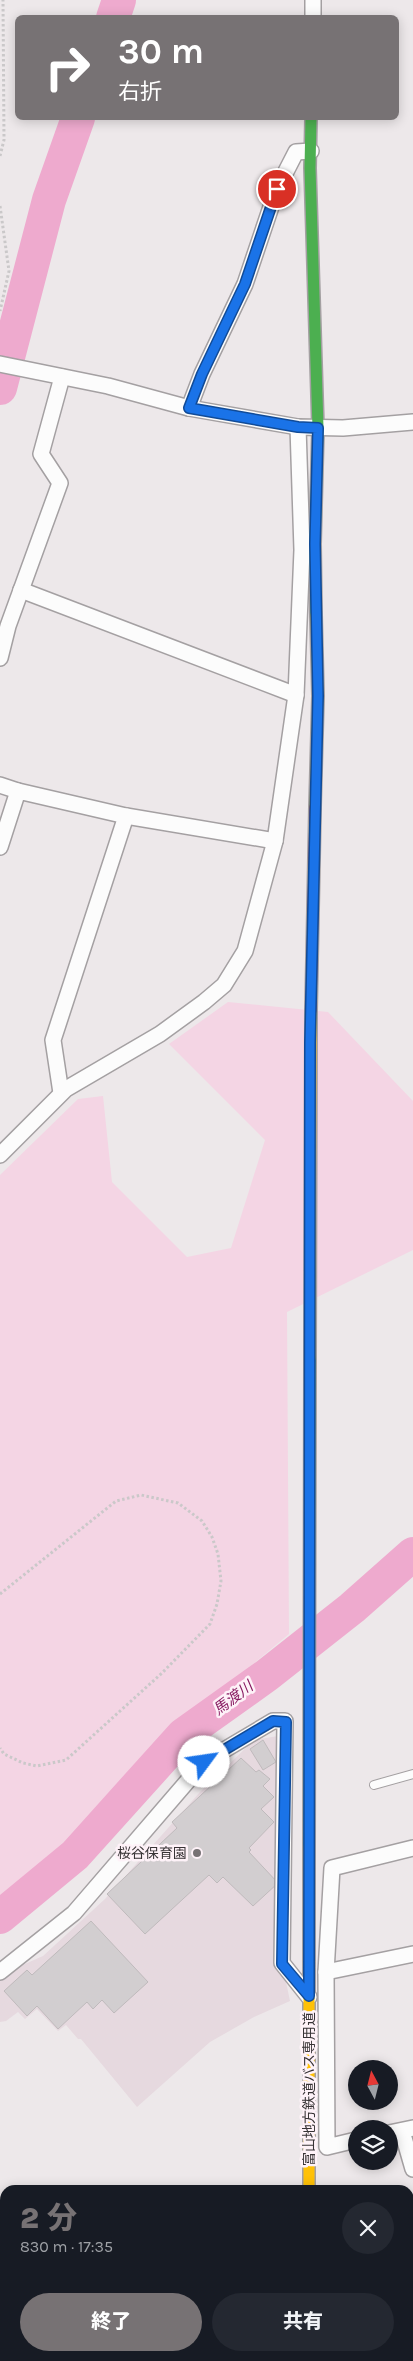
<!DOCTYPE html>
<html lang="ja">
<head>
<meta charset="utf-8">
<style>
  body { margin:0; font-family:Karla,"Noto Sans JP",sans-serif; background:#242831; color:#f1f3f6; height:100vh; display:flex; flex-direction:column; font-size:19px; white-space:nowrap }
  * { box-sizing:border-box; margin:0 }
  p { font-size:16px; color:#9ea1a6 }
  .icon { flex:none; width:28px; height:28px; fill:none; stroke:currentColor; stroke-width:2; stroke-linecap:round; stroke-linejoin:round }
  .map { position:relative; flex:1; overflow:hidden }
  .drawer { position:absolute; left:0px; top:2185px; width:414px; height:176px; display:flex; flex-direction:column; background:#171b24; border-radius:15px 15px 0 0; box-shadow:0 2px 12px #0003 }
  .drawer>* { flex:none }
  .guide { position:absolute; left:15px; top:15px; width:384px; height:105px; border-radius:8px; box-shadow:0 2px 12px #0003; background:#777274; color:#fff; overflow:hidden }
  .needle { width:32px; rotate:353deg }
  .fabs { position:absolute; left:348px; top:2060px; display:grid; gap:10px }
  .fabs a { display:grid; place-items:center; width:50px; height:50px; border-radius:50%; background:#171b24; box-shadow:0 2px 12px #0003; font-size:25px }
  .pin { position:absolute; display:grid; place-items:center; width:42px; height:42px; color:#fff; margin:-21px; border:2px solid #fff; border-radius:50%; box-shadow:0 1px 5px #0007 }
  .me { position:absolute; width:55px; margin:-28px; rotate:59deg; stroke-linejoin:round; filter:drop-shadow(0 0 4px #0008) }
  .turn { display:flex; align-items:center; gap:18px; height:105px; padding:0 20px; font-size:22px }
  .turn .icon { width:65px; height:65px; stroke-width:2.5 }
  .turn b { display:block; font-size:35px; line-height:42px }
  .round { display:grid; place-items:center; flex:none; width:52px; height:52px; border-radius:26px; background:#242831 }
  .head { display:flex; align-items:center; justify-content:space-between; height:85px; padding:0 20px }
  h1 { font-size:30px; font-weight:800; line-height:38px; color:#777274 }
  .primary-button { display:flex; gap:10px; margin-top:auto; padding:10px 20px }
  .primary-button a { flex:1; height:58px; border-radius:30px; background:#777274; color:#fff; font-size:20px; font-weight:800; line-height:58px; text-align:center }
  .primary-button a+a { background:#242831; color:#f1f3f6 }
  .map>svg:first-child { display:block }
</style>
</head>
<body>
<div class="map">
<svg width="413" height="2361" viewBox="0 0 413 2361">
  <rect width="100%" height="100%" fill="#ede8ea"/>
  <polygon fill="#e6d9df" points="278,1736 282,1963 290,2001 254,2017 210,2042 137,2107 81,2039 78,2039 66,2025 58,2031 37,2009 25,2019 18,2012 6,2021 0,2022 0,1975 43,1956 105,1899 200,1792 254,1740"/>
  <polygon fill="#f4d5e4" points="228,1002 328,1012 413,1101 413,1250 287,1312 289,1634 172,1732 80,1838 0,1905 0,1175 78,1099 103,1096 112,1182 187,1257 231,1248 265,1140 169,1044"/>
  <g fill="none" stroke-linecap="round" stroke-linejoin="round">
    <g stroke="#eeaace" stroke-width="34">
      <polyline points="113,18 119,0"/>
      <polyline points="0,388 49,200 78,118"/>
      <polyline points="0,1917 75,1855 183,1735 267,1675 352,1608 413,1554"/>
    </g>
  </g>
  <g fill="#d2ced0" stroke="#bfbabc">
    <polygon points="263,1740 276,1762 263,1770 250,1749"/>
    <polygon points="241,1758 256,1772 259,1770 270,1779 263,1786 274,1797 261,1809 274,1822 249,1848 251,1850 249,1852 278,1883 253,1906 223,1877 217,1883 209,1875 145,1934 107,1894 177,1828 172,1822"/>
    <polygon points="91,1921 148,1982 114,2013 102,2000 93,2009 87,2002 58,2029 37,2006 27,2016 4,1991 27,1970 32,1975"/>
  </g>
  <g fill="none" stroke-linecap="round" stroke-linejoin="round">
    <defs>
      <polyline id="lane" points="374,1785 413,1774"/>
      <g id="street">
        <polyline points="313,18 313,0"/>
        <polyline points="0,364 108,386 189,408 298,427 343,428 413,422"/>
        <polyline points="189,408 202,374 245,284 277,189 296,152 311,151"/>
        <polyline points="21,590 296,695"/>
        <polyline points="0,658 8,626 60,483 41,454 62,377"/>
        <polyline points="0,785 18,791"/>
        <polyline points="0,847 18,791 126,816 275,841"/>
        <polyline points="61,1093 53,1040 126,816"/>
        <polyline points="0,1155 66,1089 160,1034 204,1002 224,985 245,951 275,841 296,695 302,550 298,427"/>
        <polyline points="0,1972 74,1913 204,1762 273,1721 285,1721 282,1963 309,1997"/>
        <polyline points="326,1972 413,1954"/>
        <polyline points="402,2131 413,2169"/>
        <polyline points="389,2133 413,2128"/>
        <polyline points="356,2140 327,2147 326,1972 332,1868 413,1848"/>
        <polyline points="0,2230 5,2233"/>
        <polyline points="409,2270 413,2269"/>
        <polyline points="365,2356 365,2361"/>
        <polyline points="308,2361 308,2356"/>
      </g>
      <g id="fast">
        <polyline points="311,118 310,168 318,428 315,544 316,615"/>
        <polyline points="309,1847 310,1358"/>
      </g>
      <g id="slow">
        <polyline points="315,807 318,696 316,615"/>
        <polyline points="310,1358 311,1011"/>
        <polyline points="309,2190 309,1847"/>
      </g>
      <polyline id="jam" points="311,1011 315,807"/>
    </defs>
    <use href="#lane" stroke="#a4a0a2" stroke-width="10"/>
    <use href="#street" stroke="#a4a0a2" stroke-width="18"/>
    <use href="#fast" stroke="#a4a0a2" stroke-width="14"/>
    <use href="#slow" stroke="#a4a0a2" stroke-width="14"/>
    <use href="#jam" stroke="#a4a0a2" stroke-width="14"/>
    <g stroke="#cac8c9" stroke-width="3" stroke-dasharray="2.5 2.5" stroke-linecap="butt">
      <polyline points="0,156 4,140 3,0"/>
      <polyline points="0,206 9,271 0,311"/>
      <polyline points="0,1594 116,1501 141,1495 178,1503 202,1521 212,1537 218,1554 221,1581 217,1604 210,1624 162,1673 66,1760 37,1766 23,1763 4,1754 0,1748"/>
    </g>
    <use href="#lane" stroke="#fcfcfc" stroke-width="8"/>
    <use href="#street" stroke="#fcfcfc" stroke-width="15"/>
    <use href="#fast" stroke="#4caf50" stroke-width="11"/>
    <use href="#slow" stroke="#ffc107" stroke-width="11"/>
    <use href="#jam" stroke="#c62828" stroke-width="11"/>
  </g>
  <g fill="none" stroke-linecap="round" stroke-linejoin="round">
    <defs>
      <polyline id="route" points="204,1762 273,1721 286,1722 282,1964 309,1996 310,1043 318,696 315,544 318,428 298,427 189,408 202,374 245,284 277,189"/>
    </defs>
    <use href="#route" stroke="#114b97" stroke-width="12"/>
    <use href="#route" stroke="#1a73e8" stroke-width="9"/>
  </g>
  <circle fill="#777274" stroke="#fef2f8" stroke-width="2" cx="197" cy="1853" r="5"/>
  <g text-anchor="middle" stroke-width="5" stroke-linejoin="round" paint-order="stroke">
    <g font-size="14" fill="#373335" stroke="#fef2f8" text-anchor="end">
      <text x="187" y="1858">桜谷保育園</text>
    </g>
    <g font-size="14" fill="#373335" stroke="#fef2f8">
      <text transform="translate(309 2089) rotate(-90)" y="5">富山地方鉄道バス専用道</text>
    </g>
    <g font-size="15" font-style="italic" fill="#85175e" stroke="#fef2f8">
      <text transform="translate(233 1698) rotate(-37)" y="5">馬渡川</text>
    </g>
  </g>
</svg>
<div class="fabs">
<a><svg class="needle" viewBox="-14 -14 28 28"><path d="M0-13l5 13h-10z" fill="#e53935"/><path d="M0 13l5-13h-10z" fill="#9ea1a6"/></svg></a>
<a><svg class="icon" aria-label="layers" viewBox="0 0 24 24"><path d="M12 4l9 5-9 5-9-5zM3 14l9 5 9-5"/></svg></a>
</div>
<div class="pin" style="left:277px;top:189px;background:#d93025"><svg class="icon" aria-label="arrive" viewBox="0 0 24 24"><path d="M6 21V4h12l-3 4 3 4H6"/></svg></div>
<svg class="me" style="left:204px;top:1762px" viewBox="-20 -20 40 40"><circle r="19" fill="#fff"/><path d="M0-13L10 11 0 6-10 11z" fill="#1a73e8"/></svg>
<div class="guide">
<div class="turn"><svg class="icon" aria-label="right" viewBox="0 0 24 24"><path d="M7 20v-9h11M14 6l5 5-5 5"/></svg><div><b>30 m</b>右折</div></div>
</div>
<section class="drawer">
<div class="head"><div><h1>2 分</h1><p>830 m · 17:35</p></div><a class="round"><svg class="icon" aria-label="close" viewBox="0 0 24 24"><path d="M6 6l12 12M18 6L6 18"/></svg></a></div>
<div class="primary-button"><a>終了</a><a>共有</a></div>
</section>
</div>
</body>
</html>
